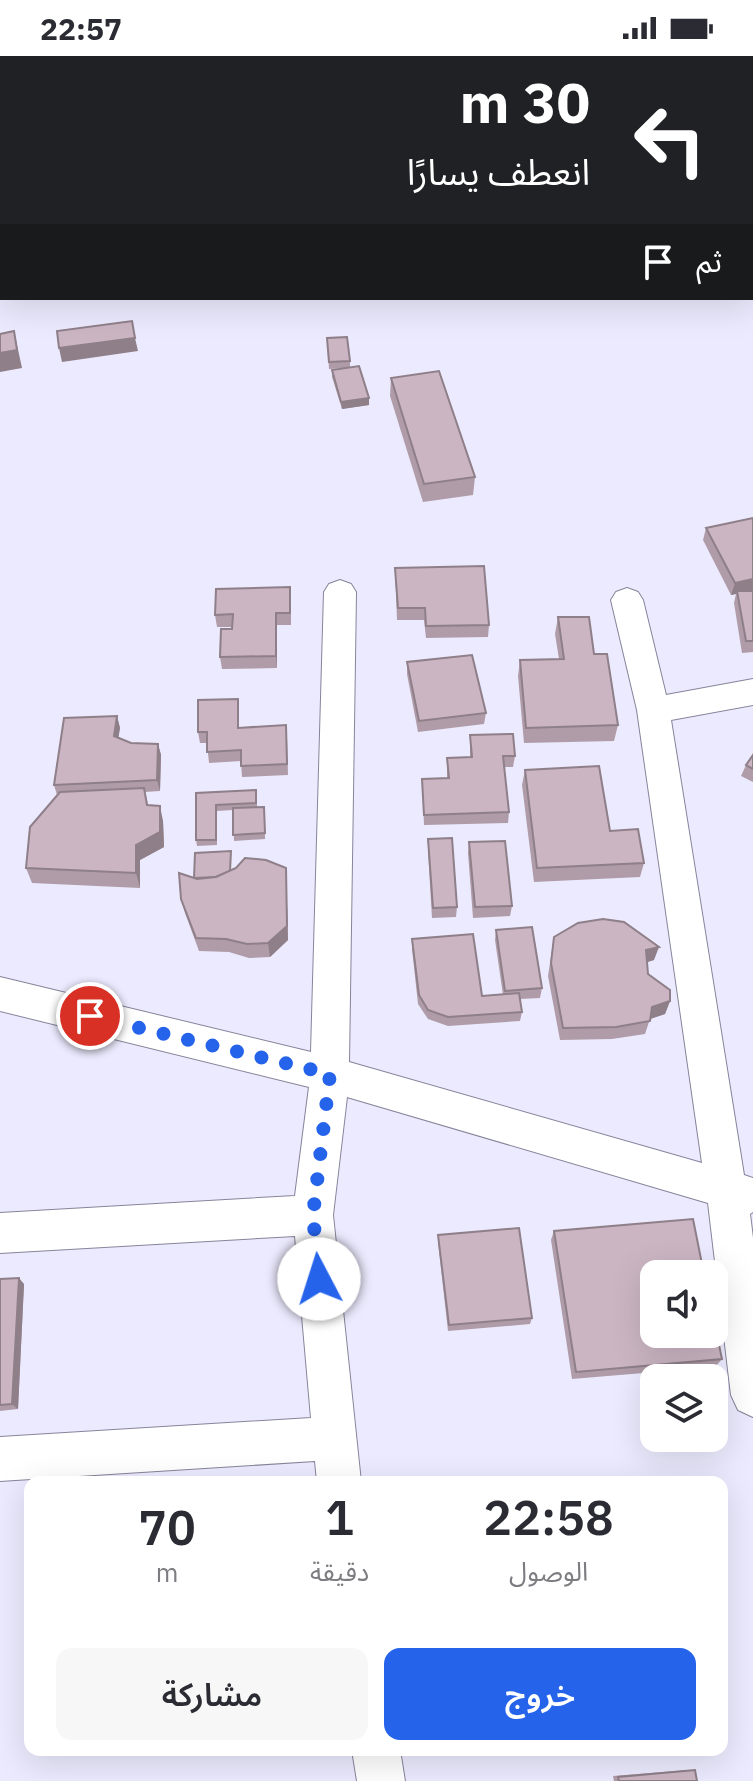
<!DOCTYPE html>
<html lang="ar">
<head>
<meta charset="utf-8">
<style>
  body { margin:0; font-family:"IBM Plex Sans","Noto Sans Arabic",sans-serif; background:#f7f7f7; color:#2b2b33; direction:rtl; height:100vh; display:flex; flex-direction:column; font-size:30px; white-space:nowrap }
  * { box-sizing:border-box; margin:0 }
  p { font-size:26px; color:#7c7c81 }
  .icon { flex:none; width:44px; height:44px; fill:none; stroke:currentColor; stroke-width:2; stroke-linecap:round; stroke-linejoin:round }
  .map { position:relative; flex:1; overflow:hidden; direction:ltr }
  .sheet { position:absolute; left:24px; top:1420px; width:704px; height:280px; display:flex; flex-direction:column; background:#fff; border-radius:16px; box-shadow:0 8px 32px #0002; direction:rtl }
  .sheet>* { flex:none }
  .banner { position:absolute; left:0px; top:0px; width:754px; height:244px; box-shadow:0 8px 32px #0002; direction:rtl; background:#202124; color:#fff; overflow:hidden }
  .fabs { position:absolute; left:640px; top:1204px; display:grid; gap:16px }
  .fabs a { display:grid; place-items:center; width:88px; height:88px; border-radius:16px; background:#fff; box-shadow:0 8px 32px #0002; font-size:40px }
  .pin { position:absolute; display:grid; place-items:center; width:68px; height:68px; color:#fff; margin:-34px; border:4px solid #fff; border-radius:50%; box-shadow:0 2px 8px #0007 }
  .me { position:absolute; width:88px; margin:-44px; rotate:355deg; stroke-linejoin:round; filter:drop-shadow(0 0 6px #0008) }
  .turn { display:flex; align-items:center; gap:28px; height:168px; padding:0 32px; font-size:36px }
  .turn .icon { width:104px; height:104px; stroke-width:2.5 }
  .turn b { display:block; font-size:56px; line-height:68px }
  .then { display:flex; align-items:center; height:76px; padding:0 32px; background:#0003; gap:16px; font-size:30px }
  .eta { display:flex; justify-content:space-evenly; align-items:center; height:136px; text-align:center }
  .eta b { font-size:48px; font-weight:600; line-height:56px }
  .primary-button { display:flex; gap:16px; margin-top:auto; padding:16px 32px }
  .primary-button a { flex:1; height:92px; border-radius:16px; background:#2563eb; color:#fff; font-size:32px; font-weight:600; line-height:92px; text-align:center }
  .primary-button a+a { background:#f7f7f7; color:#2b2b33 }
  .status { display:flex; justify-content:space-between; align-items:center; height:56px; padding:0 40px; background:#fff; direction:ltr }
  .status svg { height:22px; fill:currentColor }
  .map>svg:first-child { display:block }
</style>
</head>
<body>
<div class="status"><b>22:57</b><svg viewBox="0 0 49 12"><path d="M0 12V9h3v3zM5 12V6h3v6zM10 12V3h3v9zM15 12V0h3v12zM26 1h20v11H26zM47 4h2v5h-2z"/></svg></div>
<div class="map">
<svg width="753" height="1725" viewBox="0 0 753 1725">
  <rect width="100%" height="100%" fill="#eceafe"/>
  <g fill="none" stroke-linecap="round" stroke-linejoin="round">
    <defs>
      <g id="minor">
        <polygon points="340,524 351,528 356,536 349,1006 702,1107 637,654 611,544 616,536 627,532 638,536 643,544 666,639 753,623 753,649 671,664 744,1119 753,1122 753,1156 750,1158 753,1182 753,1361 738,1354 731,1339 708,1147 347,1041 333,1159 361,1426 317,1426 315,1405 0,1425 0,1381 311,1362 295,1180 0,1197 0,1157 295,1140 309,1031 0,955 0,921 311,996 324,536 329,528"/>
        <polygon points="352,1694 400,1694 405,1725 357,1725"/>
      </g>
    </defs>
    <use href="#minor" stroke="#87849a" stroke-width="2"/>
    <use href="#minor" fill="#fff" fill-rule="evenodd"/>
  </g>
  <g fill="#af9ca8">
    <rect x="0" y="53" width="2" height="99"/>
    <polygon points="327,282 350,305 350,311 369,342 369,349 342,353 332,321 332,314 348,312 329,313"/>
    <polygon points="391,322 475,421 473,439 423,446 390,340"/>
    <polygon points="706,472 753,535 753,596 742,597 734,547 736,538 731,539 703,484"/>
    <polygon points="395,512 489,569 488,581 426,582 424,564 397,564"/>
    <polygon points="291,543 291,569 277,569 277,612 222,613 220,601 232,571 217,571 215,559"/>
    <polygon points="558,561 594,598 618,669 614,685 524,687 518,620 520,604 559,603 555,578"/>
    <polygon points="407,606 486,657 484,668 418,676 407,618"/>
    <polygon points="238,643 239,671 287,681 288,719 242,721 241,705 209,707 207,687 200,687 198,676"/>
    <polygon points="117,660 120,672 118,681 131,687 158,688 161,699 160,735 145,736 148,749 163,765 164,791 140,804 140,832 32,827 26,812 57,739 54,729"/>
    <polygon points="470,679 515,700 513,711 504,711 509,756 508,767 424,769 422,723 447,722 447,702 470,702"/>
    <polygon points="753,699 753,726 741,720 746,709"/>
    <polygon points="525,714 610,775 644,807 640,821 534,826 522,729"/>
    <polygon points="196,737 257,740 257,751 265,756 265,783 234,785 233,754 217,755 217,789 197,790 196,784"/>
    <polygon points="428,783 457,851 456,861 432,862 428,794"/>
    <polygon points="469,786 512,850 510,860 473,862 468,797"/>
    <polygon points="231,795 231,814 286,812 288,884 270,901 249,902 229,896 199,895 185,857 181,843 194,822"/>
    <polygon points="496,874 542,932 540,942 520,943 522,956 520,965 448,970 428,963 418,948 412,893 412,883 482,940 503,939 495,884"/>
    <polygon points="554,881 654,904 647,906 648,918 670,945 665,958 650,963 645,978 612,983 560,984 548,920"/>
    <polygon points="554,1175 722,1303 715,1311 572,1323 551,1184"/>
    <polygon points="438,1179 532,1262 530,1268 448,1275 438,1186"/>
    <polygon points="0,1223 24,1228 18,1353 0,1355"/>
    <polygon points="688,1714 695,1714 697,1725 614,1725 613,1720"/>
  </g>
  <g fill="#8e7f88">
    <polygon points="14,275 22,312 0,316 0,297"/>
    <polygon points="135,282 138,295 62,306 59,292"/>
    <polygon points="369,342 369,349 342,353 341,346"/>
    <polygon points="753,523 753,535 737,535 736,538 731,539 735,527"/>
    <polygon points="276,557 277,569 277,612 276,600"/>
    <polygon points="117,660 120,672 117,691 114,680"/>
    <polygon points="158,688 161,699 160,735 157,724"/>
    <polygon points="160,750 163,765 164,791 140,804 140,832 136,817 136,789"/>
    <polygon points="286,812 288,884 270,901 268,887"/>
    <polygon points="659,891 654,904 641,908 646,894"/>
    <polygon points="670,945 665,958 647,964 652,951"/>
    <polygon points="19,1222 24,1228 18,1353 12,1348"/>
  </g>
  <g fill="#cbb5c3" stroke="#8e7f88" stroke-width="2">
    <rect x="0" y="53" width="2" height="76"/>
    <polygon points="132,265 135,282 59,292 57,275"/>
    <polygon points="14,275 17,294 0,297 0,278"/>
    <polygon points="347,281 350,305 329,306 327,282"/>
    <polygon points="359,310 369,342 341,346 332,314"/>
    <polygon points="439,315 475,421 424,428 391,322"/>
    <polygon points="753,462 753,523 735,527 706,472"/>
    <polygon points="484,510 489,569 426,570 425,552 398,552 395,512"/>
    <polygon points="290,531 290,557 276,557 276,600 220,601 221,573 232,573 233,558 215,559 216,533"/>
    <polygon points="737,535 753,535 753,585 746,585"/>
    <polygon points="558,561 589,561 594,598 607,598 618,669 526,672 520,604 564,603"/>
    <polygon points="472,599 486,657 419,665 407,606"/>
    <polygon points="238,643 238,672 286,669 287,708 241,710 241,694 207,696 207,676 198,676 198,644"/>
    <polygon points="117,660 114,680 131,687 158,688 157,724 54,729 64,662"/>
    <polygon points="513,678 515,700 503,700 509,756 424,759 422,723 449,722 447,702 472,701 470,679"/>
    <polygon points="753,699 753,713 746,709"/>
    <polygon points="599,710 610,775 638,773 644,807 537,812 525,714"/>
    <polygon points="144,732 147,749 160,750 160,776 136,789 136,817 26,812 30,771 60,736"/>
    <polygon points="256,734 256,747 216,749 216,784 196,784 196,737"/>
    <polygon points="264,751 265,777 233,779 233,752"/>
    <polygon points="452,782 457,851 433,852 428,783"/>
    <polygon points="505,785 512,850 475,851 469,786"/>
    <polygon points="231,795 230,815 216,821 194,822 195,797"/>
    <polygon points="245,802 266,804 286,812 287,870 268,887 247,888 226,883 196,882 181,843 179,817 197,823 216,821 236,812"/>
    <polygon points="603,863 624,866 659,891 646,894 648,918 670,934 670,945 652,951 650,965 616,971 563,972 551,907 554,881 578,867"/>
    <polygon points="532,871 542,932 505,935 496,874"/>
    <polygon points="473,878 482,940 519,937 522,956 448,961 428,954 419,939 412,883"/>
    <polygon points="693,1163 704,1218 654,1218 654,1278 714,1278 714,1265 722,1303 576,1316 554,1175"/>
    <polygon points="519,1172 532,1262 449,1269 438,1179"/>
    <polygon points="19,1222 12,1348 0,1349 0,1223"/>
    <polygon points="695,1714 697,1725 619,1725 618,1721"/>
  </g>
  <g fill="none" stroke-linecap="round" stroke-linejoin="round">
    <polyline stroke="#2563eb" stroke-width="14" stroke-dasharray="0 25.2" points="90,960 330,1018 313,1159 319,1223"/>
  </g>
</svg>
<div class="fabs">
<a><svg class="icon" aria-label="sound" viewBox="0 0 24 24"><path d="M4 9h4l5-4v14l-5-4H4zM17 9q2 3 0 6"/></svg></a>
<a><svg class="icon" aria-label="layers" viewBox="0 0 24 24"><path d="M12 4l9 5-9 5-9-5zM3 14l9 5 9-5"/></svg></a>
</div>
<div class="pin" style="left:90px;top:960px;background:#d93025"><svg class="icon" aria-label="arrive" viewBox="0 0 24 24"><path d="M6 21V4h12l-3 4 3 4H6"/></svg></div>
<svg class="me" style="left:319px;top:1223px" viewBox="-20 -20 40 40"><circle r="19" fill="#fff"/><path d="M0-13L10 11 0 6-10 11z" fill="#2563eb"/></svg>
<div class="banner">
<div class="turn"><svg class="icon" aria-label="left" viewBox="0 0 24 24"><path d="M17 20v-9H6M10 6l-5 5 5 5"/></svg><div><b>30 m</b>انعطف يسارًا</div></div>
<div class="then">ثم<svg class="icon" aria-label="arrive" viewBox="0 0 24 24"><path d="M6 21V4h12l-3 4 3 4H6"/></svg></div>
</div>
<section class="sheet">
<div class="eta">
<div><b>22:58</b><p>الوصول</p></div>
<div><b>1</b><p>دقيقة</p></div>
<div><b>70</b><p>m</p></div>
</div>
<div class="primary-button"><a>خروج</a><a>مشاركة</a></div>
</section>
</div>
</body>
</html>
